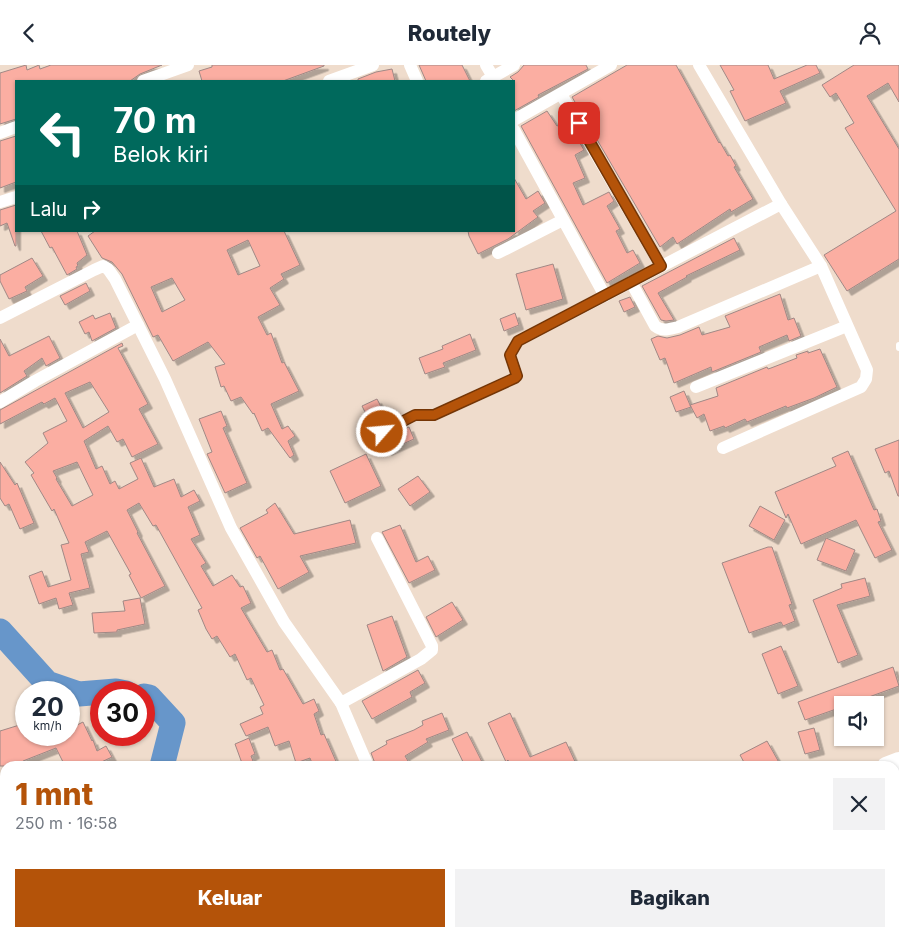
<!DOCTYPE html>
<html lang="id">
<head>
<meta charset="utf-8">
<style>
  body { margin:0; font-family:Inter,sans-serif; background:#f2f2f3; color:#1f2937; height:100vh; display:flex; flex-direction:column; font-size:19px; white-space:nowrap }
  * { box-sizing:border-box; margin:0 }
  p { font-size:16px; color:#747a83 }
  .icon { flex:none; width:28px; height:28px; fill:none; stroke:currentColor; stroke-width:2; stroke-linecap:round; stroke-linejoin:round }
  .map { position:relative; flex:1; overflow:hidden }
  .panel { position:absolute; left:0px; top:696px; width:900px; height:176px; display:flex; flex-direction:column; background:#fff; border-radius:15px 15px 0 0; box-shadow:0 1px 4px #0004 }
  .panel>* { flex:none }
  .top-card { position:absolute; left:15px; top:15px; width:500px; height:152px; border-radius:0px; box-shadow:0 1px 4px #0004; background:#00695c; color:#fff; overflow:hidden }
  .fabs { position:absolute; left:834px; top:631px; display:grid; gap:10px }
  .fabs a { display:grid; place-items:center; width:50px; height:50px; border-radius:0px; background:#fff; box-shadow:0 1px 4px #0004; font-size:25px }
  .speed { position:absolute; left:15px; top:616px; display:flex; gap:10px; font-size:25px; font-weight:700; text-align:center }
  .speed>* { display:grid; place-content:center; width:65px; height:65px; border-radius:50%; background:#fff; box-shadow:0 1px 4px #0004; line-height:1 }
  .speed small { font-size:12px; font-weight:400 }
  .speed .limit { border:8px solid #d22; background:#fff; color:#111 }
  .pin { position:absolute; display:grid; place-items:center; width:42px; height:42px; color:#fff; margin:-21px; border-radius:10px; box-shadow:0 2px 8px #0006 }
  .me { position:absolute; width:55px; margin:-28px; rotate:63deg; stroke-linejoin:round; filter:drop-shadow(0 0 4px #0008) }
  .turn { display:flex; align-items:center; gap:18px; height:105px; padding:0 15px; font-size:22px }
  .turn .icon { width:65px; height:65px; stroke-width:2.5 }
  .turn b { display:block; font-size:35px; line-height:42px }
  .then { display:flex; align-items:center; height:48px; padding:0 15px; background:#0003; gap:10px; font-size:19px }
  .round { display:grid; place-items:center; flex:none; width:52px; height:52px; border-radius:0px; background:#f2f2f3 }
  .head { display:flex; align-items:center; justify-content:space-between; height:85px; padding:0 15px }
  h1 { font-size:30px; font-weight:800; line-height:38px; color:#b45309 }
  .primary-button { display:flex; gap:10px; margin-top:auto; padding:10px 15px }
  .primary-button a { flex:1; height:58px; border-radius:0px; background:#b45309; color:#fff; font-size:20px; font-weight:800; line-height:58px; text-align:center }
  .primary-button a+a { background:#f2f2f3; color:#1f2937 }
  header { display:flex; justify-content:space-between; align-items:center; height:65px; padding:0 15px; background:#fff; font-size:22px; font-weight:800 }
  .map>svg:first-child { display:block }
</style>
</head>
<body>
<header><svg class="icon" aria-label="back" viewBox="0 0 24 24"><path d="M15 5l-7 7 7 7"/></svg>Routely<svg class="icon" aria-label="person" viewBox="0 0 24 24"><circle cx="12" cy="8" r="4"/><path d="M4 21q1-7 8-7t8 7"/></svg></header>
<div class="map">
<svg width="899" height="872" viewBox="0 0 899 872">
  <defs>
    <filter id="shadow"><feDropShadow dx="4.5" dy="4.5" stdDeviation="0" flood-color="#0004"/></filter>
  </defs>
  <rect width="100%" height="100%" fill="#efdccc"/>
  <g fill="none" stroke-linecap="round" stroke-linejoin="round">
    <g stroke="#6796ca" stroke-width="25">
      <polyline points="0,566 47,618 79,629 116,626 126,628"/>
      <polyline points="144,631 149,632 173,658 162,701"/>
      <polyline points="212,872 214,868"/>
    </g>
  </g>
  <g fill="#fbaea2" stroke="#a08885" fill-rule="evenodd" filter="url(#shadow)">
    <polygon points="26,0 27,5 39,0 40,4 51,0 162,0 140,9 130,16 16,16 16,54 0,59 0,8"/>
    <polygon points="212,0 324,0 324,1 283,16 202,16 199,6 212,2"/>
    <polygon points="419,0 462,0 470,16 426,16"/>
    <polygon points="524,0 586,0 588,4 538,30 539,32 514,46 514,16 510,12 518,7"/>
    <polygon points="627,0 676,0 719,78 720,77 728,91 730,90 736,101 734,102 753,134 731,147 730,144 677,179 673,172 660,182 572,32"/>
    <polygon points="720,0 768,0 774,14 807,0 816,0 820,8 780,26 786,38 745,56 730,26 734,25"/>
    <polygon points="854,0 899,0 899,37 888,18 867,31 899,84 899,194 847,226 824,190 896,146 845,63 854,58 836,28 830,32 822,20"/>
    <polygon points="392,4 395,16 358,16 358,14 376,7"/>
    <polygon points="547,46 557,61 567,56 584,85 575,90 585,113 573,118 583,140 609,127 614,136 607,141 620,164 616,166 627,188 633,185 640,198 607,218 521,61"/>
    <polygon points="16,71 16,117 0,123 0,76"/>
    <polygon points="514,113 526,134 538,126 545,138 533,146 538,152 508,174 478,189 469,171 468,166 514,166"/>
    <polygon points="16,140 16,181 15,181 7,158 0,161 0,145"/>
    <polygon points="41,166 77,166 87,190 77,198 78,201 76,202 77,204 67,210 52,182 50,183"/>
    <path d="M95,166H284L300,200L281,209L284,214L270,223L280,240L258,252L267,270L271,268L282,298L284,297L299,326L271,339L282,364L288,361L295,371L288,376L294,390L290,393L268,363L262,366L254,348L253,349L241,332L231,336L224,321L221,322L215,302L225,299L208,277L173,296L158,270L153,272L122,209L112,197L102,193L88,171ZM248,175L260,201L238,210L227,185ZM172,213L185,235L162,247L151,222Z"/>
    <polygon points="734,173 740,185 686,211 687,212 658,228 674,255 666,256 661,255 642,221"/>
    <polygon points="32,193 43,211 25,222 27,226 9,234 0,216 0,210"/>
    <polygon points="553,199 563,234 526,245 516,209"/>
    <polygon points="86,218 90,226 65,240 60,231"/>
    <polygon points="780,229 788,255 794,253 801,271 789,276 787,270 759,282 761,287 712,307 711,302 674,318 665,293 660,295 651,274 658,271 667,273 680,270 699,262 702,270 730,262 725,251"/>
    <polygon points="630,232 635,242 624,247 619,236"/>
    <polygon points="110,248 116,263 92,276 89,267 85,269 79,257 93,250 95,254"/>
    <polygon points="515,248 519,260 504,266 500,254"/>
    <polygon points="470,269 476,285 443,298 445,302 425,309 419,293 443,284 442,281"/>
    <polygon points="49,271 60,293 46,301 42,293 24,306 27,311 0,328 0,274 9,291"/>
    <path d="M122,278L123,281L118,283L148,339L139,344L158,379L132,392L123,374L117,377L108,361L84,376L96,404L102,401L110,419L115,416L119,424L138,414L130,398L141,393L154,422L174,414L181,432L194,425L200,436L188,442L200,470L191,474L206,498L201,501L213,521L232,510L240,522L243,521L251,538L241,543L267,587L272,585L280,605L283,604L303,639L314,634L319,646L314,649L321,670L324,669L338,701H313L310,693L296,698L289,676L275,681L268,662L246,671L240,659L263,649L260,642L264,640L251,613L247,615L235,589L230,592L217,571L212,574L206,564L198,545L202,543L156,460L153,461L139,438L127,445L138,467L137,468L165,521L141,533L129,510L131,509L107,466L85,477L89,487L81,489L90,523L69,528L73,540L59,544L56,533L39,539L29,511L42,506L48,522L71,515L61,480L69,478L54,444L52,446L31,410L34,408L25,397L48,378L43,368L67,356L55,333L44,339L42,337L0,359V345ZM90,317L109,347L83,363L65,328ZM77,397L93,430L72,441L56,414L57,413L53,406Z"/>
    <polygon points="820,284 837,322 814,333 787,343 786,341 747,357 745,354 725,363 724,361 710,366 704,349 697,353 690,340 691,342 676,347 670,332 684,326 690,340 718,331 716,323 767,302 768,304 771,303 797,293 796,290 808,286 808,288"/>
    <polygon points="377,334 388,355 376,362 375,360 372,361 362,341"/>
    <polygon points="221,346 227,361 223,363 247,418 225,428 207,389 212,387 199,354"/>
    <polygon points="409,362 414,374 387,386 382,375"/>
    <polygon points="899,375 899,431 898,431 889,406 885,408 875,384"/>
    <polygon points="848,386 874,445 877,444 881,456 878,457 892,485 875,493 856,455 801,479 788,449 786,453 775,427 836,401 832,393"/>
    <polygon points="366,389 381,421 345,438 330,406"/>
    <polygon points="0,397 15,420 17,418 34,458 20,464 9,439 5,441 0,433"/>
    <polygon points="418,411 430,427 410,441 398,424"/>
    <polygon points="275,438 294,469 350,455 356,478 300,491 309,507 278,524 260,491 257,493 240,463 268,448 266,445"/>
    <polygon points="760,441 785,455 774,475 749,461"/>
    <polygon points="400,460 416,497 428,491 435,505 409,518 382,467"/>
    <polygon points="826,473 855,485 846,506 817,495"/>
    <polygon points="768,482 772,482 792,539 789,540 795,556 783,561 781,557 749,568 722,498"/>
    <polygon points="865,513 870,531 837,540 858,590 838,598 813,535 842,523 841,519"/>
    <polygon points="140,533 145,559 117,565 117,567 94,568 92,548 125,546 123,536"/>
    <polygon points="452,537 463,555 436,572 426,552"/>
    <polygon points="392,551 407,592 383,606 367,560"/>
    <polygon points="781,581 798,621 778,629 762,589"/>
    <polygon points="893,602 899,621 847,640 842,640 842,642 805,655 798,637"/>
    <polygon points="418,605 425,618 410,627 412,632 372,654 362,636"/>
    <polygon points="442,648 449,665 426,674 428,677 405,691 411,701 376,701 371,688 387,679 386,676 414,665 423,660 422,656"/>
    <polygon points="510,648 530,692 566,677 577,701 509,701 510,700 508,695 506,697 488,658"/>
    <polygon points="83,657 92,676 93,675 97,686 106,681 112,692 93,701 65,701 56,683 23,696 25,701 0,701 0,666 26,658 26,670 69,670 69,664"/>
    <polygon points="814,663 820,685 805,689 798,667"/>
    <polygon points="467,667 484,701 465,701 452,674"/>
    <polygon points="249,673 255,689 251,691 255,701 243,701 235,679"/>
    <polygon points="767,676 781,701 746,701 740,690"/>
  </g>
  <g fill="none" stroke-linecap="round" stroke-linejoin="round">
    <g stroke="#8f8277" stroke-width="2.5" stroke-dasharray="1 4" stroke-linecap="butt">
      <polyline points="590,868 591,872"/>
      <polyline points="736,868 738,872"/>
    </g>
    <polyline stroke="#fff" stroke-width="6" points="899,280 899,283"/>
    <g stroke="#fff" stroke-width="12">
      <polyline points="410,0 417,16"/>
      <polyline points="486,0 493,12"/>
      <polyline points="699,0 781,139 821,201 867,305 866,314 861,322 723,383"/>
      <polyline points="143,16 188,0"/>
      <polyline points="329,16 373,0"/>
      <polyline points="486,16 514,0"/>
      <polyline points="561,29 661,201"/>
      <polyline points="514,55 611,0"/>
      <polyline points="514,65 605,231"/>
      <polyline points="0,68 16,62"/>
      <polyline points="0,137 16,132"/>
      <polyline points="498,188 563,155"/>
      <path d="M631,217L655,261C663,267 669,264 678,262L821,201"/>
      <polyline points="0,253 94,205 103,201 108,204 115,214 165,314 231,463 284,557 341,638 368,701"/>
      <polyline points="696,322 847,261"/>
      <polyline points="0,337 35,316 138,260"/>
      <polyline points="382,367 415,350 434,350 515,313 517,311 510,290 518,276 781,139"/>
      <polyline points="341,638 421,594 432,585 432,581 377,473"/>
      <polyline points="0,850 5,850"/>
      <polyline points="456,868 459,872"/>
    </g>
    <g stroke="#fff" stroke-width="18">
      <polyline points="886,701 899,696"/>
      <polyline points="523,872 532,868"/>
    </g>
  </g>
  <g fill="none" stroke-linecap="round" stroke-linejoin="round">
    <defs>
      <polyline id="route" points="382,367 415,350 434,350 515,313 517,311 510,290 518,276 661,201 579,58"/>
    </defs>
    <use href="#route" stroke="#753606" stroke-width="12"/>
    <use href="#route" stroke="#b45309" stroke-width="9"/>
  </g>
</svg>
<div class="fabs">
<a><svg class="icon" aria-label="sound" viewBox="0 0 24 24"><path d="M4 9h4l5-4v14l-5-4H4zM17 9q2 3 0 6"/></svg></a>
</div>
<div class="speed"><div>20<small>km/h</small></div><div class="limit">30</div></div>
<div class="pin" style="left:579px;top:58px;background:#d93025"><svg class="icon" aria-label="arrive" viewBox="0 0 24 24"><path d="M6 21V4h12l-3 4 3 4H6"/></svg></div>
<svg class="me" style="left:382px;top:367px" viewBox="-20 -20 40 40"><circle r="17" fill="#b45309" stroke="#fff" stroke-width="3"/><path d="M0-11L8 9 0 5-8 9z" fill="#fff"/></svg>
<div class="top-card">
<div class="turn"><svg class="icon" aria-label="left" viewBox="0 0 24 24"><path d="M17 20v-9H6M10 6l-5 5 5 5"/></svg><div><b>70 m</b>Belok kiri</div></div>
<div class="then">Lalu<svg class="icon" aria-label="right" viewBox="0 0 24 24"><path d="M7 20v-9h11M14 6l5 5-5 5"/></svg></div>
</div>
<section class="panel">
<div class="head"><div><h1>1 mnt</h1><p>250 m · 16:58</p></div><a class="round"><svg class="icon" aria-label="close" viewBox="0 0 24 24"><path d="M6 6l12 12M18 6L6 18"/></svg></a></div>
<div class="primary-button"><a>Keluar</a><a>Bagikan</a></div>
</section>
</div>
</body>
</html>
